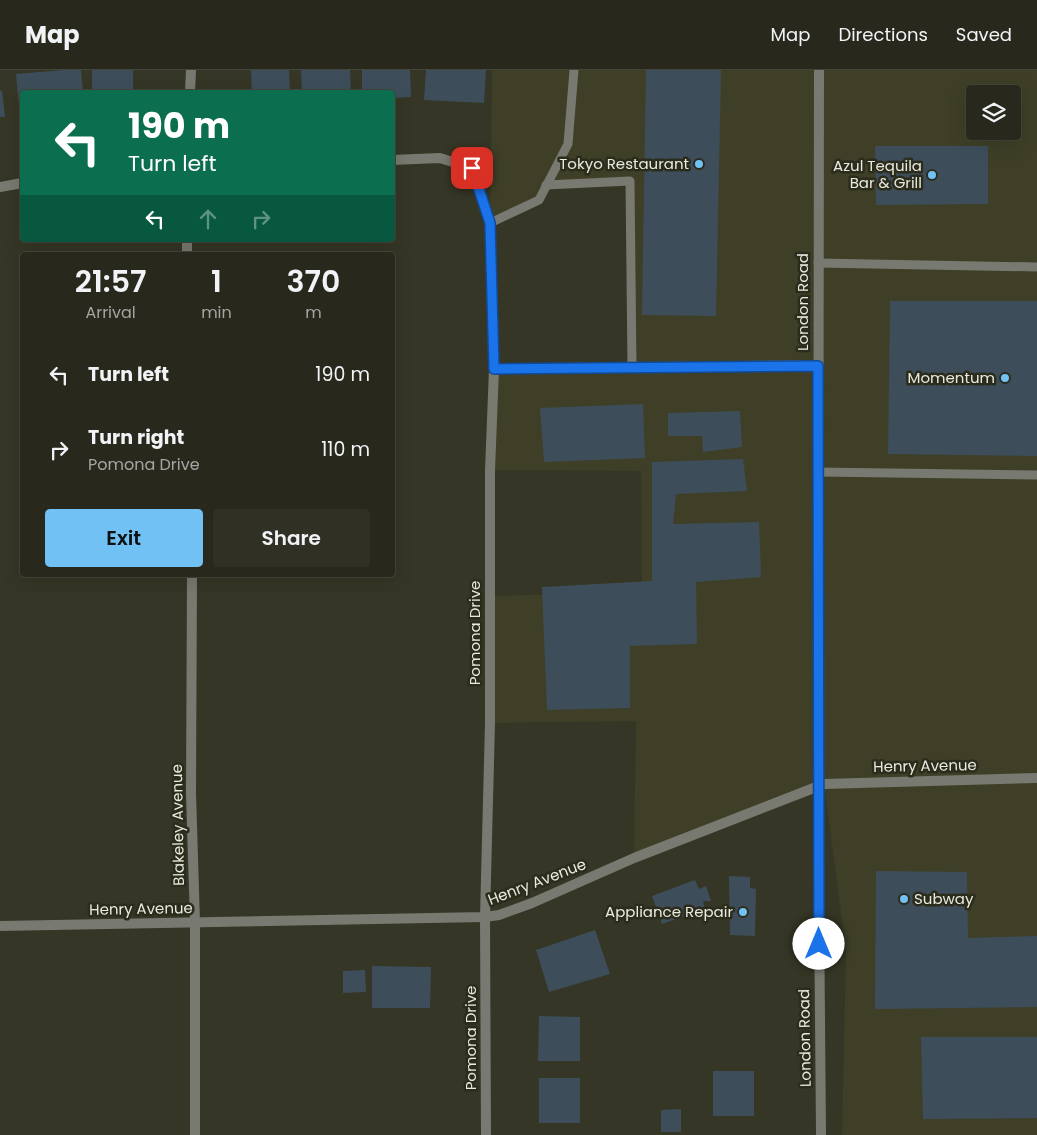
<!DOCTYPE html>
<html lang="en">
<head>
<meta charset="utf-8">
<style>
  body { margin:0; font-family:Poppins,sans-serif; background:#303025; color:#f1f3f6; height:100vh; display:flex; flex-direction:column; font-size:19px; white-space:nowrap }
  * { box-sizing:border-box; margin:0 }
  p { font-size:16px; color:#a5a6a3 }
  .icon { flex:none; width:28px; height:28px; fill:none; stroke:currentColor; stroke-width:2; stroke-linecap:round; stroke-linejoin:round }
  .map { position:relative; flex:1; overflow:hidden }
  .sheet { position:absolute; left:20px; top:182px; width:375px; height:325px; display:flex; flex-direction:column; background:#28281c; border-radius:5px; box-shadow:0 5px 20px #0002,0 0 0 1px #44443b }
  .sheet>* { flex:none }
  .banner { position:absolute; left:20px; top:20px; width:375px; height:152px; border-radius:5px; box-shadow:0 5px 20px #0002,0 0 0 1px #44443b; background:#0b6e4f; color:#fff; overflow:hidden }
  .controls { position:absolute; left:966px; top:15px; display:grid; gap:10px }
  .controls a { display:grid; place-items:center; width:55px; height:55px; border-radius:5px; background:#28281c; box-shadow:0 5px 20px #0002,0 0 0 1px #44443b; font-size:25px }
  .pin { position:absolute; display:grid; place-items:center; width:42px; height:42px; color:#fff; margin:-21px; border-radius:10px; box-shadow:0 2px 8px #0006 }
  .me { position:absolute; width:55px; margin:-28px; rotate:0deg; stroke-linejoin:round; filter:drop-shadow(0 0 4px #0008) }
  .turn { display:flex; align-items:center; gap:18px; height:105px; padding:0 25px; font-size:22px }
  .turn .icon { width:65px; height:65px; stroke-width:2.5 }
  .turn b { display:block; font-size:35px; line-height:42px }
  .lanes { display:flex; align-items:center; height:48px; padding:0 25px; background:#0003; justify-content:center; gap:25px; direction:ltr }
  .lanes .off { opacity:.35 }
  .eta { display:flex; justify-content:space-evenly; align-items:center; height:85px; text-align:center }
  .eta b { font-size:30px; font-weight:600; line-height:35px }
  .button { display:flex; gap:10px; margin-top:auto; padding:10px 25px }
  .button a { flex:1; height:58px; border-radius:5px; background:#71c1f5; color:#111; font-size:20px; font-weight:600; line-height:58px; text-align:center }
  .button a+a { background:#303025; color:#f1f3f6 }
  ul { padding:0; list-style:none }
  li { display:flex; align-items:center; gap:15px; height:75px; padding:0 25px }
  li div { flex:1 }
  li b { display:block; font-size:19px }
  li em { font-style:normal }
  header { display:flex; align-items:center; gap:30px; box-sizing:border-box; height:70px; padding:0 25px; background:#28281c; border-bottom:1px solid #44443b }
  header strong { font-size:24px }
  nav { display:flex; gap:28px; margin-inline-start:auto; font-size:18px }
  .map>svg:first-child { display:block }
</style>
</head>
<body>
<header>
<strong>Map</strong>
<nav><a>Map</a><a>Directions</a><a>Saved</a></nav>
</header>
<div class="map">
<svg width="1037" height="1065" viewBox="0 0 1037 1065">
  <rect width="100%" height="100%" fill="#353625"/>
  <path fill="#3e3f26" fill-rule="evenodd" d="M492,0H1037V1065H842L846,880L824,714L634,788L636,651L490,653L491,526L642,522L641,401L490,400L494,299L631,298L630,112L546,115L539,130L490,153ZM975,24H1012V61H975Z"/>
  <g fill="#3d4e5a">
    <polygon points="64,0 81,0 83,22 22,22 22,36 19,36 16,4"/>
    <rect x="92" y="0" width="41" height="22"/>
    <polygon points="251,0 289,0 290,22 252,22"/>
    <polygon points="301,0 350,0 351,22 302,22"/>
    <polygon points="362,0 410,0 411,27 392,28 392,22 362,22"/>
    <polygon points="426,0 486,0 484,33 424,30"/>
    <polygon points="646,0 721,0 716,246 642,245"/>
    <polygon points="2,20 5,47 0,47 0,21"/>
    <polygon points="875,76 988,76 988,134 876,135"/>
    <polygon points="890,231 1037,231 1037,386 888,384"/>
    <polygon points="643,334 645,388 544,392 540,338"/>
    <polygon points="740,341 742,377 703,382 702,366 668,366 668,343"/>
    <polygon points="743,389 747,421 676,424 673,454 759,452 761,507 696,512 697,574 630,576 630,638 547,640 542,517 652,511 652,392"/>
    <polygon points="876,801 967,802 968,868 1037,866 1037,937 875,939"/>
    <polygon points="729,806 750,807 750,818 756,819 755,866 730,865"/>
    <polygon points="695,810 699,819 706,816 711,831 703,831 705,839 662,854 652,826"/>
    <polygon points="595,860 610,904 549,922 536,880"/>
    <polygon points="372,896 431,897 430,938 372,938"/>
    <polygon points="365,900 366,922 343,923 343,901"/>
    <polygon points="539,946 580,947 580,991 538,991"/>
    <polygon points="921,967 1037,967 1037,1048 923,1049"/>
    <rect x="713" y="1001" width="41" height="45"/>
    <rect x="539" y="1008" width="41" height="45"/>
    <polygon points="681,1039 681,1062 661,1062 661,1040"/>
  </g>
  <g fill="none" stroke-linecap="round" stroke-linejoin="round">
    <g stroke="#787970" stroke-width="9">
      <polyline points="546,115 630,111 632,298"/>
      <polyline points="490,153 539,130 568,74 574,0"/>
      <polyline points="818,193 1037,197"/>
      <polyline points="818,402 1037,405"/>
    </g>
    <g stroke="#787970" stroke-width="10">
      <polyline points="190,22 191,0"/>
      <polyline points="392,90 440,88 472,98 490,153 494,299 490,400 490,653 485,847 486,1065"/>
      <polyline points="0,117 22,113"/>
      <polyline points="187,170 187,185"/>
      <polyline points="494,299 818,295"/>
      <polyline points="192,505 191,723 195,852 195,1065"/>
      <polyline points="0,856 485,847 499,845 532,833 634,788 824,714 1037,708"/>
    </g>
    <polyline stroke="#787970" stroke-width="10" points="819,0 818,716 821,1065"/>
  </g>
  <g fill="none" stroke-linecap="round" stroke-linejoin="round">
    <defs>
      <polyline id="route" points="472,98 490,153 494,299 818,296 819,874"/>
    </defs>
    <use href="#route" stroke="#114b97" stroke-width="12"/>
    <use href="#route" stroke="#1a73e8" stroke-width="9"/>
  </g>
  <g fill="#71c1f5" stroke="#2b2c1b" stroke-width="2">
    <circle cx="699" cy="94" r="5"/>
    <circle cx="932" cy="105" r="5"/>
    <circle cx="1005" cy="308" r="5"/>
    <circle cx="904" cy="829" r="5"/>
    <circle cx="743" cy="842" r="5"/>
  </g>
  <g text-anchor="middle" stroke-width="5" stroke-linejoin="round" paint-order="stroke">
    <g font-size="15" fill="#e9eadf" stroke="#2b2c1b" text-anchor="end">
      <text x="689" y="99">Tokyo Restaurant</text>
      <text x="922" y="101">Azul Tequila<tspan x="922" dy="17">Bar &amp; Grill</tspan></text>
      <text x="995" y="313">Momentum</text>
      <text x="914" y="834" text-anchor="start">Subway</text>
      <text x="733" y="847">Appliance Repair</text>
    </g>
    <g font-size="15" fill="#e9eadf" stroke="#2b2c1b">
      <text transform="translate(803 232) rotate(-90)" y="5">London Road</text>
      <text transform="translate(475 563) rotate(-90)" y="5">Pomona Drive</text>
      <text transform="translate(925 696) rotate(-1)" y="5">Henry Avenue</text>
      <text transform="translate(178 755) rotate(-91)" y="5">Blakeley Avenue</text>
      <text transform="translate(537 812) rotate(-21)" y="5">Henry Avenue</text>
      <text transform="translate(141 839) rotate(-1)" y="5">Henry Avenue</text>
      <text transform="translate(471 968) rotate(-90)" y="5">Pomona Drive</text>
      <text transform="translate(805 968) rotate(-91)" y="5">London Road</text>
    </g>
  </g>
</svg>
<div class="controls">
<a><svg class="icon" aria-label="layers" viewBox="0 0 24 24"><path d="M12 4l9 5-9 5-9-5zM3 14l9 5 9-5"/></svg></a>
</div>
<div class="pin" style="left:472px;top:98px;background:#d93025"><svg class="icon" aria-label="arrive" viewBox="0 0 24 24"><path d="M6 21V4h12l-3 4 3 4H6"/></svg></div>
<svg class="me" style="left:819px;top:874px" viewBox="-20 -20 40 40"><circle r="19" fill="#fff"/><path d="M0-13L10 11 0 6-10 11z" fill="#1a73e8"/></svg>
<div class="banner">
<div class="turn"><svg class="icon" aria-label="left" viewBox="0 0 24 24"><path d="M17 20v-9H6M10 6l-5 5 5 5"/></svg><div><b>190 m</b>Turn left</div></div>
<div class="lanes"><svg class="icon" aria-label="left" viewBox="0 0 24 24"><path d="M17 20v-9H6M10 6l-5 5 5 5"/></svg><svg class="icon off" aria-label="ahead" viewBox="0 0 24 24"><path d="M12 20V5M6 11l6-6 6 6"/></svg><svg class="icon off" aria-label="right" viewBox="0 0 24 24"><path d="M7 20v-9h11M14 6l5 5-5 5"/></svg></div>
</div>
<section class="sheet">
<div class="eta">
<div><b>21:57</b><p>Arrival</p></div>
<div><b>1</b><p>min</p></div>
<div><b>370</b><p>m</p></div>
</div>
<ul>
<li><svg class="icon" aria-label="left" viewBox="0 0 24 24"><path d="M17 20v-9H6M10 6l-5 5 5 5"/></svg><div><b>Turn left</b></div><em>190 m</em></li>
<li><svg class="icon" aria-label="right" viewBox="0 0 24 24"><path d="M7 20v-9h11M14 6l5 5-5 5"/></svg><div><b>Turn right</b><p>Pomona Drive</p></div><em>110 m</em></li>
</ul>
<div class="button"><a>Exit</a><a>Share</a></div>
</section>
</div>
</body>
</html>
